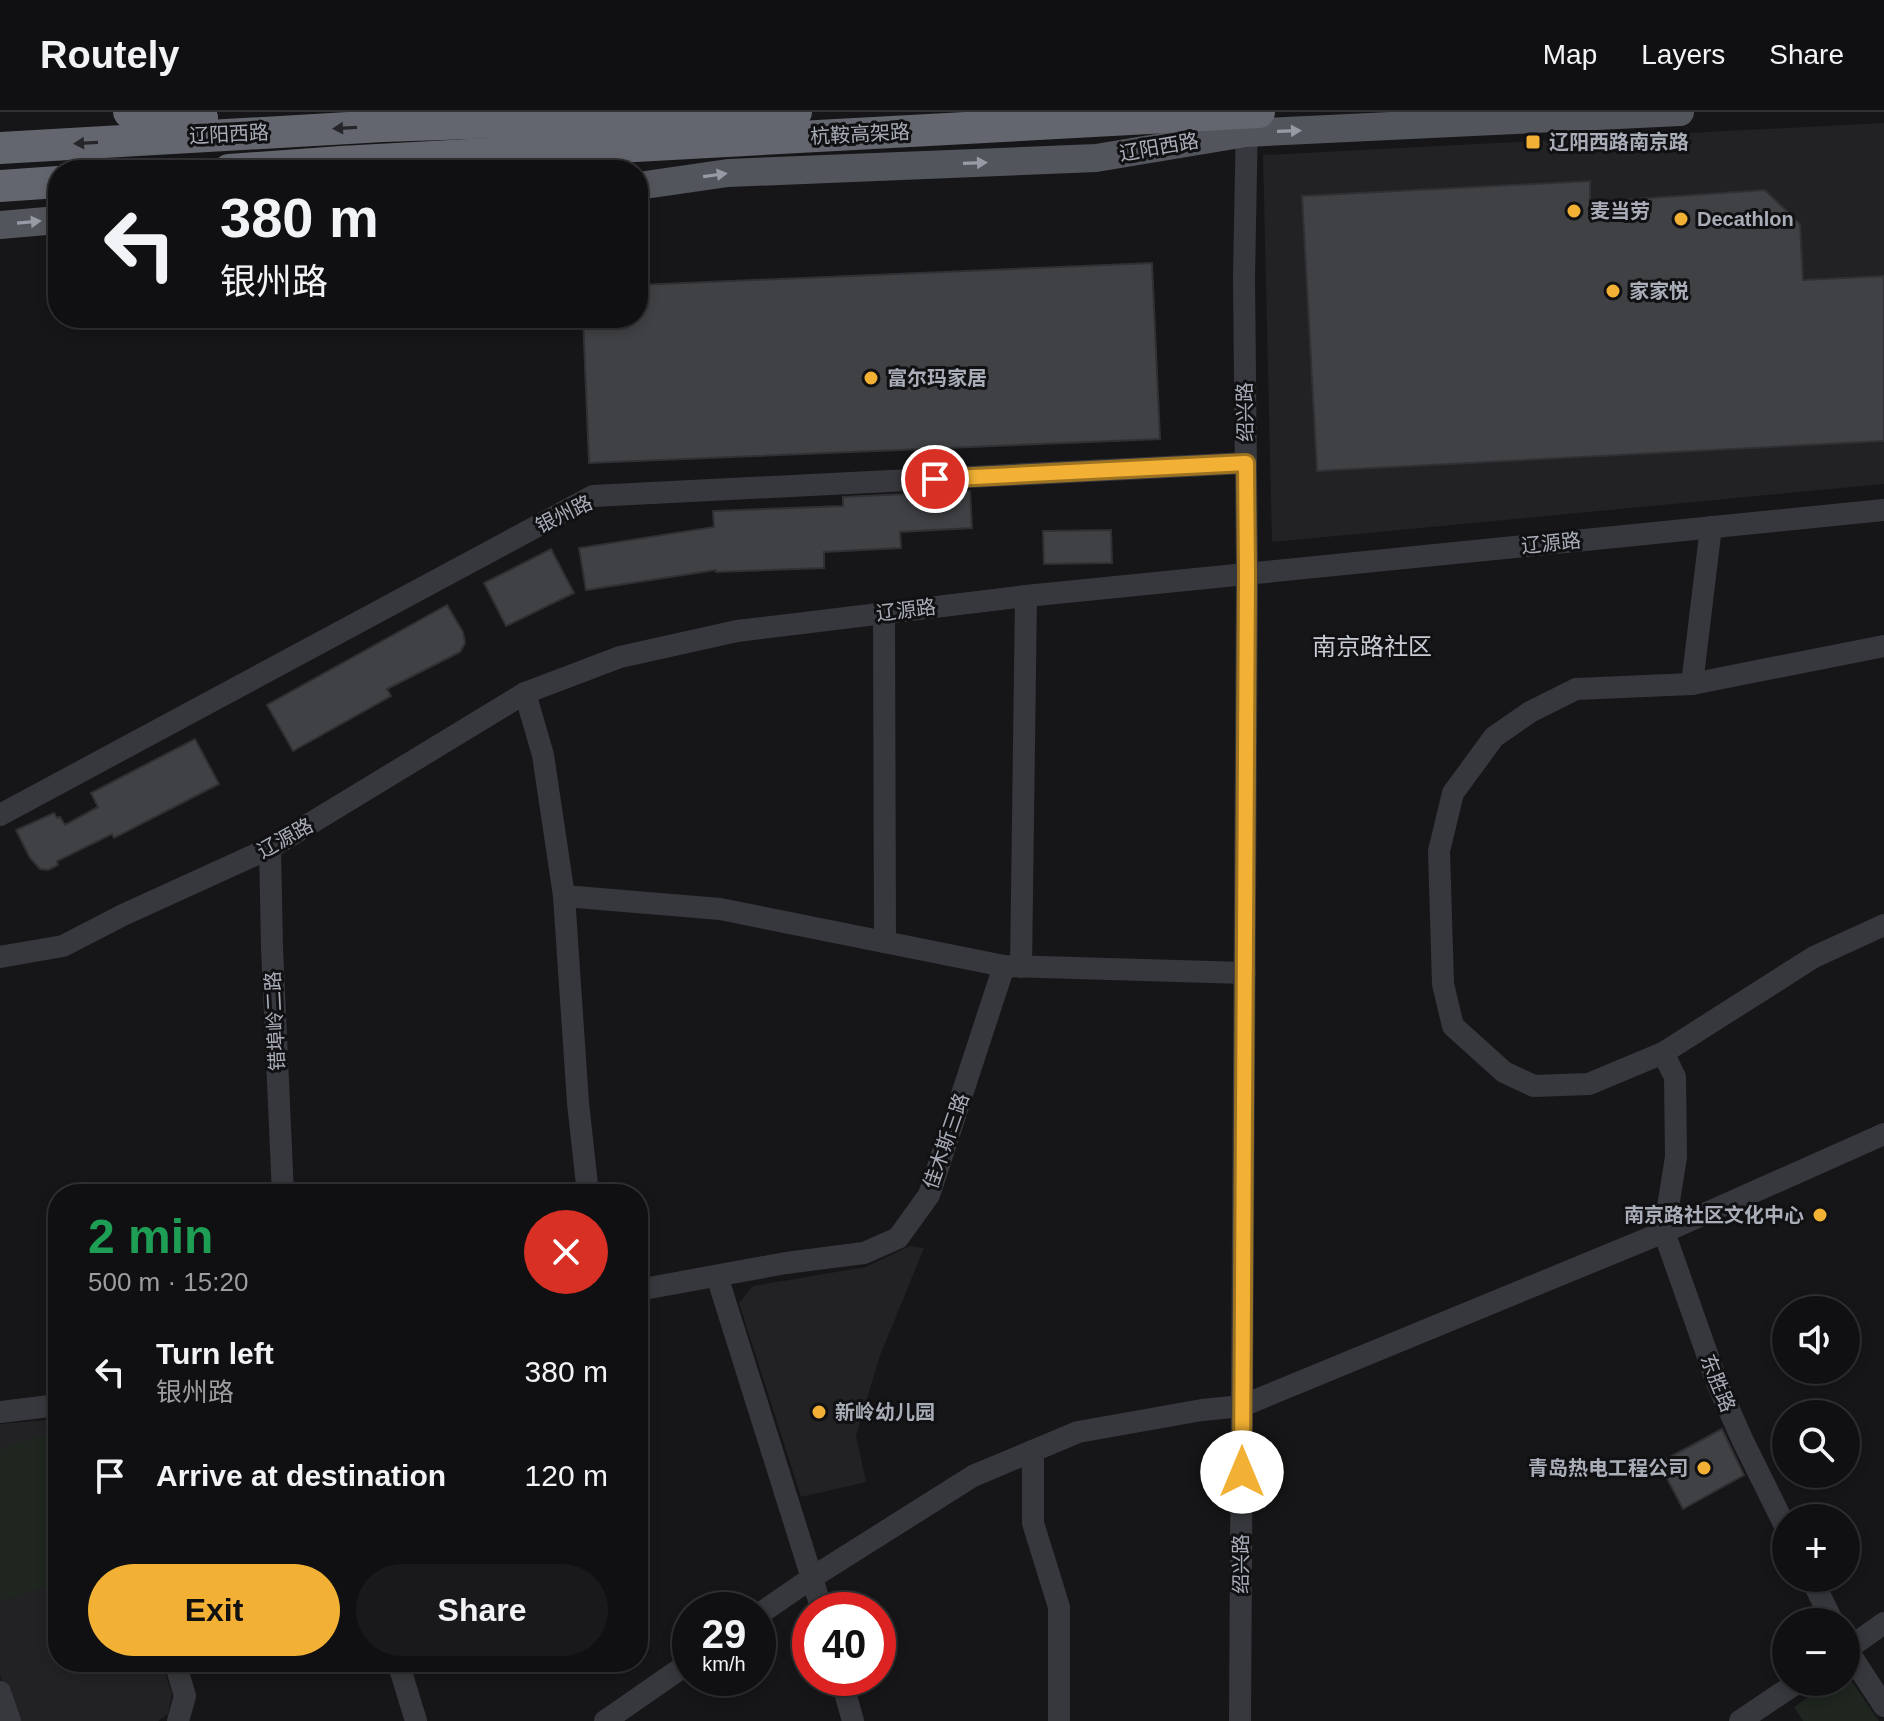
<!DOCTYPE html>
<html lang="en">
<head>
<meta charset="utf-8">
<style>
  body { margin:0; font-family:Arial,"Noto Sans SC",sans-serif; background:#19191b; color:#f1f3f6; height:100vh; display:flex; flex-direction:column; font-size:30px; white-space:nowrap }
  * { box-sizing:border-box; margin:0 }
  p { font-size:26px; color:#9c9d9f }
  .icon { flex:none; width:44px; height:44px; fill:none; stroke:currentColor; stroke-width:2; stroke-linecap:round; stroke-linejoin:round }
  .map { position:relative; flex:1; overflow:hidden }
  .panel { position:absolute; left:48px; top:1072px; width:600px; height:488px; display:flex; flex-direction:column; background:#101012; border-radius:32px; box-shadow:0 4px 12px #0003,0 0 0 2px #303032 }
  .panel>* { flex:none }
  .top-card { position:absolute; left:48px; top:48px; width:600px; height:168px; border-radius:32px; box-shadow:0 4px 12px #0003,0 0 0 2px #303032; background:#101012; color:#f1f3f6; overflow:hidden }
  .buttons { position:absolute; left:1772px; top:1184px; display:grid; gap:16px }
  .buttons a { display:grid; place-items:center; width:88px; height:88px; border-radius:50%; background:#101012; box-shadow:0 4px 12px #0003,0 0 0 2px #303032; font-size:40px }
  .speed { position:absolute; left:672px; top:1480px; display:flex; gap:16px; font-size:40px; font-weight:700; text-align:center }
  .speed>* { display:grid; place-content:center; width:104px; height:104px; border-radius:50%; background:#101012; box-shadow:0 4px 12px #0003,0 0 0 2px #303032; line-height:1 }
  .speed small { font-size:20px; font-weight:400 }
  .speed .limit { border:12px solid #d22; background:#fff; color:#111 }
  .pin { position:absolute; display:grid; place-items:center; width:68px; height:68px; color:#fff; margin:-34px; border:4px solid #fff; border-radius:50%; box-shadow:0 2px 8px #0007 }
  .me { position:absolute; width:88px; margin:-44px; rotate:0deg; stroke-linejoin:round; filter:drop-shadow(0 0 6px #0008) }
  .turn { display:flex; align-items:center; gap:28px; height:168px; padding:0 40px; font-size:36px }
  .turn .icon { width:104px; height:104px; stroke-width:2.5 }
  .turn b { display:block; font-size:56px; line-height:68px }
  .round { display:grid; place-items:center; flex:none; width:84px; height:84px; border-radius:42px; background:#19191b }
  .headline { display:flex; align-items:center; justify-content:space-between; height:136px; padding:0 40px }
  h1 { font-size:48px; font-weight:700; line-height:60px; color:#1e9e55 }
  .button { display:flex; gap:16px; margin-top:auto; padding:16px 40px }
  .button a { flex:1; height:92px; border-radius:48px; background:#f2b134; color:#111; font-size:32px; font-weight:700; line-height:92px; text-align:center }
  .button a+a { background:#19191b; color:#f1f3f6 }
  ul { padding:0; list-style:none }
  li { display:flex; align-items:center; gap:24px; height:104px; padding:0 40px }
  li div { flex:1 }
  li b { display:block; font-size:30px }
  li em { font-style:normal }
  header { display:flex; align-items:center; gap:48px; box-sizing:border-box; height:112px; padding:0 40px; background:#101012; border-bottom:2px solid #303032 }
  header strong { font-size:38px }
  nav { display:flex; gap:44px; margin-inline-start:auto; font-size:28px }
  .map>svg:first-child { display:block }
</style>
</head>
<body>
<header>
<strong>Routely</strong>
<nav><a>Map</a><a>Layers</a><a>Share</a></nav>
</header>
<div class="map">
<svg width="1884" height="1609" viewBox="0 0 1884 1609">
  <rect width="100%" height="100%" fill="#161618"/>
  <g fill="#222225">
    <polygon points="1884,11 1884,372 1272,430 1263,43"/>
    <polygon points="910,1134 924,1136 879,1246 856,1324 866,1370 801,1385 739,1191 753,1174 866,1155"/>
    <polygon points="58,1307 58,1550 161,1550 172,1581 168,1602 158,1609 16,1609 0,1563 0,1312"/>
  </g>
  <g fill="#1e261f">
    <polygon points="58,1317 58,1471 0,1489 0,1338"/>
    <polygon points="1846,1561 1879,1609 1803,1609 1794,1595 1830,1570 1846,1570"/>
  </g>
  <g fill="#404145" stroke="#303034" stroke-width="2">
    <polygon points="1590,69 1590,90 1765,78 1800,112 1803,168 1884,164 1884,329 1317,359 1302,84"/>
    <polygon points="1152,151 1160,327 589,351 583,206 638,206 638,173"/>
    <polygon points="970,379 972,416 900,420 901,436 824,440 824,456 716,460 716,458 586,478 579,436 714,415 713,399 843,394 843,385"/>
    <polygon points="1111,418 1112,451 1044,452 1043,419"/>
    <polygon points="551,437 574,481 506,514 484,471"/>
    <polygon points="447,493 463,520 465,531 460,540 387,577 391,584 293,639 267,593"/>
    <polygon points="195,627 219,672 114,726 112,722 57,749 58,753 48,758 40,757 30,746 16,718 54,701 57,706 60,705 65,713 98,695 91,681"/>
    <polygon points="1722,1317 1744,1363 1683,1397 1659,1351"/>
  </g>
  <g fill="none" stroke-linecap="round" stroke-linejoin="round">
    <g stroke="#37383d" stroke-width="22">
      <polyline points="884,501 885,830"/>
      <polyline points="1884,534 1692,572 1576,577 1530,600 1494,625 1453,681 1439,739 1443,872 1453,914 1504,960 1534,974 1589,972 1663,941 1814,845 1884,813"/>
      <polyline points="1692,572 1711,415"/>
      <polyline points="525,581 543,643 564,784 578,991 588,1082"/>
      <polyline points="0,703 593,384 1246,351"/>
      <polyline points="270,736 272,835 283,1082"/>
      <polyline points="564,784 720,797 1004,854 1245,861"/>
      <polyline points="0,845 63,834 123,803 270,736 525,581 620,545 737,519 1026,484 1884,398"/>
      <polyline points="1021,855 1026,484"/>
      <polyline points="1663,941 1675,965 1676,1045 1664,1120 1718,1273 1742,1327 1786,1416"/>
      <polyline points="717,1164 822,1498"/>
      <polyline points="638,1178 786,1151 864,1141 898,1126 929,1083 1004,854"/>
      <polyline points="0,1300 58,1293"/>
      <polyline points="1033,1339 1033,1411 1059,1495 1059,1609"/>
      <polyline points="1811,1466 1833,1510"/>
      <polyline points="758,1503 813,1465 973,1364 1078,1320 1202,1298 1242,1294 1664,1120 1884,1022"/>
      <polyline points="1846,1536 1884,1594"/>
      <polyline points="1846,1538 1884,1511"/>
      <polyline points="175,1550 185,1584 178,1609"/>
      <polyline points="398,1550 416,1609"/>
      <polyline points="841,1566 853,1609"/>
      <polyline points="0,1580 10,1609"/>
      <polyline points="605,1609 690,1550"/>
      <polyline points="1240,1609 1247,462 1244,166 1247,5"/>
      <polyline points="1740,1609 1798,1570"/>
    </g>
    <g stroke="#53555c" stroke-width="28">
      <polyline points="638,74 728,61 1096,46 1246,21 1680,0"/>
      <polyline points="0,113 58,108"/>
    </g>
    <g stroke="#63666e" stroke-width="32">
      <polyline points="129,0 181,7 202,6"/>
      <polyline points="0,36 383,14 796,0"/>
      <polyline points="229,58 341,50 1259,0"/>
      <polyline points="0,74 58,70"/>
    </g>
  </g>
  <defs><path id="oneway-solid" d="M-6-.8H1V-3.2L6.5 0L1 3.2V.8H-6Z" transform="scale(2)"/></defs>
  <g fill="#26262a">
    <use href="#oneway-solid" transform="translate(345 16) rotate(177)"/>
    <use href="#oneway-solid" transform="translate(86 31) rotate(177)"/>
  </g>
  <g fill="#979ba6">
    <use href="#oneway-solid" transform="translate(1289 19) rotate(-2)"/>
    <use href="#oneway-solid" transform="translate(975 51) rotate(-2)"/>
    <use href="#oneway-solid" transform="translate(715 63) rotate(-8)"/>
    <use href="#oneway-solid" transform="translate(29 110) rotate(-5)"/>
  </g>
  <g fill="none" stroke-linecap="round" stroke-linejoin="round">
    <defs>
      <polyline id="route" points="935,367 1246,351 1247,462 1242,1360"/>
    </defs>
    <use href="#route" stroke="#9d7322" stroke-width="20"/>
    <use href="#route" stroke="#f2b134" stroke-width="14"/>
  </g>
  <g fill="#f2b134" stroke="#111113" stroke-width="3">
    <rect x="1525" y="22" width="16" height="16" rx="4"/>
    <circle cx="1574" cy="99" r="8"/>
    <circle cx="1681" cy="107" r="8"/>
    <circle cx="1613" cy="179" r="8"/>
    <circle cx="871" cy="266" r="8"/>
    <circle cx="1820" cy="1103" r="8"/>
    <circle cx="819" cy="1300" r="8"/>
    <circle cx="1704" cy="1356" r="8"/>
  </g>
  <g text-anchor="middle" stroke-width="6" stroke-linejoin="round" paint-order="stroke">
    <g font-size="20" fill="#a8adb8" stroke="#111113">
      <text transform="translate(229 22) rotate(-3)" y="7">辽阳西路</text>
      <text transform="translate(860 22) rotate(-3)" y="7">杭鞍高架路</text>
      <text transform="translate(1159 35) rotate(-10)" y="7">辽阳西路</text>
      <text transform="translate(1245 300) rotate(-91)" y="7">绍兴路</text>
      <text transform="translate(564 402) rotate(-26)" y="7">银州路</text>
      <text transform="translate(1551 431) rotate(-6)" y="7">辽源路</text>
      <text transform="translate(906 498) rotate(-7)" y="7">辽源路</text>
      <text transform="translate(285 726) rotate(-29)" y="7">辽源路</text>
      <text transform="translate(275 909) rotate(-93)" y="7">错埠岭二路</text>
      <text transform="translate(946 1029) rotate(-71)" y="7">佳木斯三路</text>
      <text transform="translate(1718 1271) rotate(68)" y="7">东胜路</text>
      <text transform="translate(1241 1452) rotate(-90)" y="7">绍兴路</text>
    </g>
    <g font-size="20" font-weight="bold" fill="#a8adb8" stroke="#111113" text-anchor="start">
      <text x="1549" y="37">辽阳西路南京路</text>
      <text x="1590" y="106">麦当劳</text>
      <text x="1697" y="114">Decathlon</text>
      <text x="1629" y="186">家家悦</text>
      <text x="887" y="273">富尔玛家居</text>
      <text x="1804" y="1110" text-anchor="end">南京路社区文化中心</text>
      <text x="835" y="1307">新岭幼儿园</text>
      <text x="1688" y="1363" text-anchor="end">青岛热电工程公司</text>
    </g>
    <g font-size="24" fill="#c9ccd4" stroke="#111113">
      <text x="1372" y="543">南京路社区</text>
    </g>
  </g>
</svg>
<div class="buttons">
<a><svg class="icon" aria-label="sound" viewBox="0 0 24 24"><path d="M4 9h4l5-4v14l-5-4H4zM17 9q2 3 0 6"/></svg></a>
<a><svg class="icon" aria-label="search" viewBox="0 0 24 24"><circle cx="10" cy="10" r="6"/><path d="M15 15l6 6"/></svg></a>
<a>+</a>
<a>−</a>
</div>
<div class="speed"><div>29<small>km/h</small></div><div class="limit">40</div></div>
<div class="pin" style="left:935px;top:367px;background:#d93025"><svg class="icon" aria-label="arrive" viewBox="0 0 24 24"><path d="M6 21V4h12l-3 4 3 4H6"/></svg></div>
<svg class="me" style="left:1242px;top:1360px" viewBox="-20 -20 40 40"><circle r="19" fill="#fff"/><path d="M0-13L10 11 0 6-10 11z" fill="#f2b134"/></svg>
<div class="top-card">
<div class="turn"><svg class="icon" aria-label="left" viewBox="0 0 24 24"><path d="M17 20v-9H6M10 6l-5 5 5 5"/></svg><div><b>380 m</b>银州路</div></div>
</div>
<section class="panel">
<div class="headline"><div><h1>2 min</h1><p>500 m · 15:20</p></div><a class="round" style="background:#d93025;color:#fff"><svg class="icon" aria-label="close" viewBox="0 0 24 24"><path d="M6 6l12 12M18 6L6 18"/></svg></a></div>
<ul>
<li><svg class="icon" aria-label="left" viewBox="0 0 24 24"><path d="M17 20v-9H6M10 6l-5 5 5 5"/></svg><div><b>Turn left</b><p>银州路</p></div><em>380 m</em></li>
<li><svg class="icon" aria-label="arrive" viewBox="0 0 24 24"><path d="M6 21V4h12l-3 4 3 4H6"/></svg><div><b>Arrive at destination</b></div><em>120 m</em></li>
</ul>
<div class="button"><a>Exit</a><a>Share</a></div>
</section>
</div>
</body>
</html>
